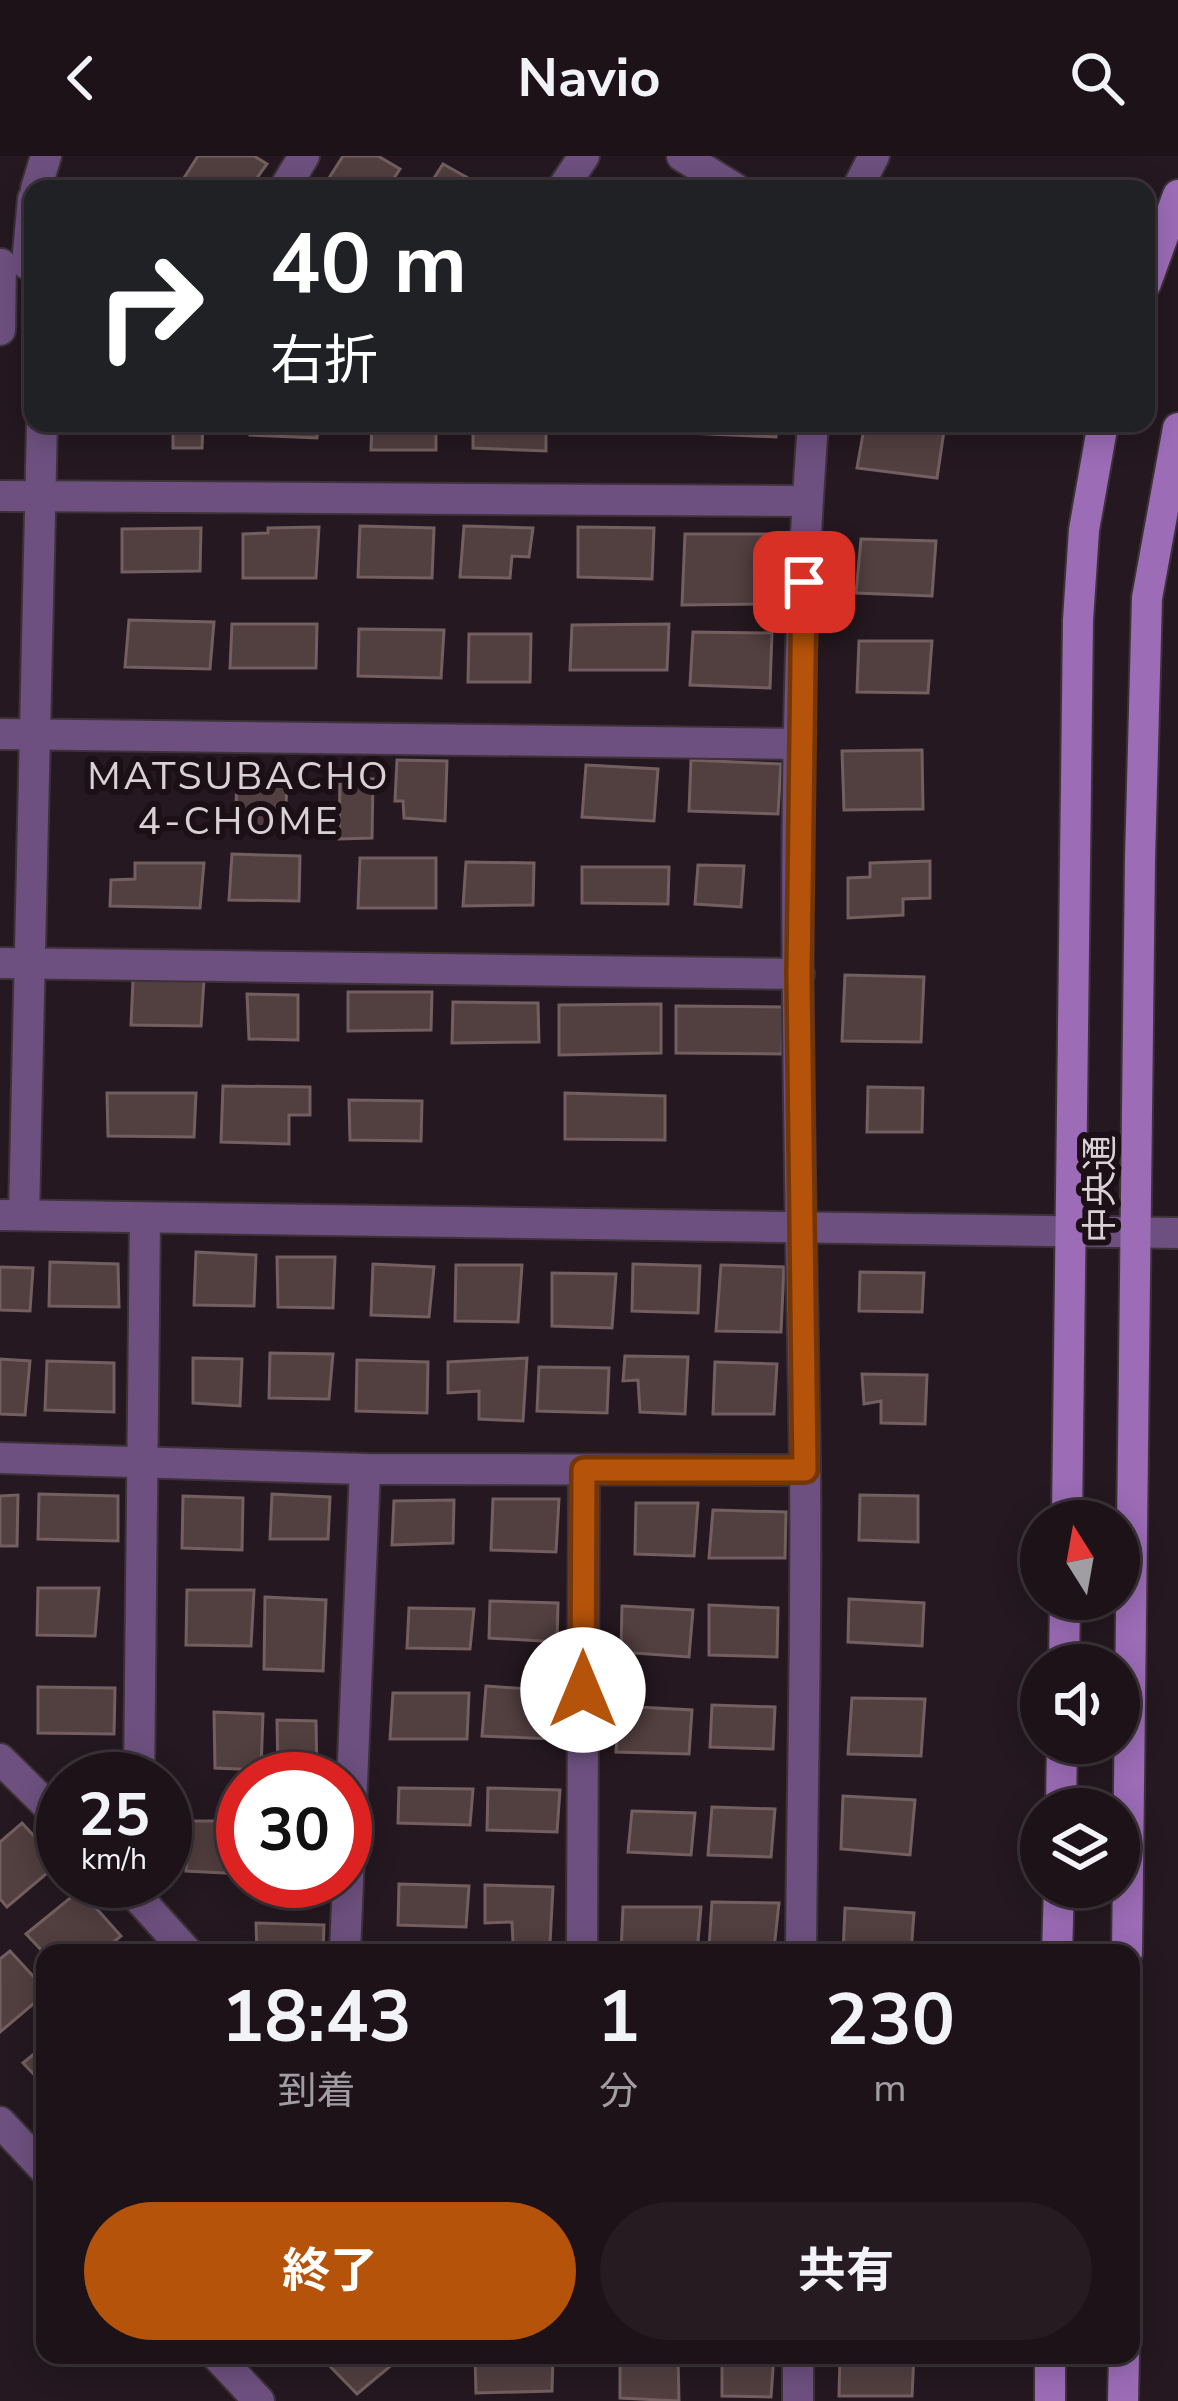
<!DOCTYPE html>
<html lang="ja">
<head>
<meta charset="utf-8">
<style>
  body { margin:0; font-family:"Nunito Sans","Noto Sans JP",sans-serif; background:#251b21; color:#f1f3f6; height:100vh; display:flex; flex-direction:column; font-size:45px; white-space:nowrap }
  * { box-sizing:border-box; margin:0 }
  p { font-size:39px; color:#a09ea2 }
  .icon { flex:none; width:66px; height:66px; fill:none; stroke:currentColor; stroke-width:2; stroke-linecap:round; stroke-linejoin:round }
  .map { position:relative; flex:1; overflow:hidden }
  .details { position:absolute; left:36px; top:1788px; width:1104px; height:420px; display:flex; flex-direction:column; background:#1c1218; border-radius:24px; box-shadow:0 6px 30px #0003,0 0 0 3px #3a3237 }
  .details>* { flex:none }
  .banner { position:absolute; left:24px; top:24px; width:1131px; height:252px; border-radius:24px; box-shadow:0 6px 30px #0003,0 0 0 3px #3a3237; background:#202124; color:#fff; overflow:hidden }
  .needle { width:78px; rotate:349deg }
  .controls { position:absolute; left:1020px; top:1344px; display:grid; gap:24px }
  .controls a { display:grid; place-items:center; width:120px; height:120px; border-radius:50%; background:#1c1218; box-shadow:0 6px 30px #0003,0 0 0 3px #3a3237; font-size:60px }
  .speed { position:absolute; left:36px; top:1596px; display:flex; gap:24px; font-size:60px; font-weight:700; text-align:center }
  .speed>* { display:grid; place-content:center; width:156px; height:156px; border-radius:50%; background:#1c1218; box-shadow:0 6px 30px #0003,0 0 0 3px #3a3237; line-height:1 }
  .speed small { font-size:30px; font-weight:400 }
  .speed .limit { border:18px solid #d22; background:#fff; color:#111 }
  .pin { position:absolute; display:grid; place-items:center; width:102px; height:102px; color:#fff; margin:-51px; border-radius:24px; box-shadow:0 6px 18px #0006 }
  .me { position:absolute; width:132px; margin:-66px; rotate:0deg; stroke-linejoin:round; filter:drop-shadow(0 0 9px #0008) }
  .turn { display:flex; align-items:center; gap:42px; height:252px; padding:0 48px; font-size:54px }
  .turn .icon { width:156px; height:156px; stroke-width:2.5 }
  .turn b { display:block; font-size:84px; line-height:102px }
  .eta { display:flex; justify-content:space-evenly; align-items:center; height:204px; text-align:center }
  .eta b { font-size:72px; font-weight:700; line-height:84px }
  .cta { display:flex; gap:24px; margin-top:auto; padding:24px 48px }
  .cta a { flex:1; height:138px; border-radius:72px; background:#b45309; color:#fff; font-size:48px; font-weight:700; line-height:138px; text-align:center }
  .cta a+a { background:#251b21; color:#f1f3f6 }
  header { display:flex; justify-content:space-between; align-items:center; height:156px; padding:0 48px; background:#1c1218; font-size:54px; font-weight:700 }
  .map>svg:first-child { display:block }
</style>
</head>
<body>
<header><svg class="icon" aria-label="back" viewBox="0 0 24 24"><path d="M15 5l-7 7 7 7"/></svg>Navio<svg class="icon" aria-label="search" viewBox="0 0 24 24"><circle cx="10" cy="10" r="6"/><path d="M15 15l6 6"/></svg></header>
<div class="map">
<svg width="1178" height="2245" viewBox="0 0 1178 2245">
  <rect width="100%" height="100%" fill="#251820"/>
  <g fill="#523f40" stroke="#735f60" stroke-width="3">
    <polygon points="198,0 254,0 267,8 249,33 195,33 182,25"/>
    <polygon points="343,0 378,0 400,13 387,33 322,33"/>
    <polygon points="443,8 477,27 473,33 427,33"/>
    <polygon points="120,267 203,267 202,292 173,292 173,275 120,275"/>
    <polygon points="250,267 318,267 317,282 250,279"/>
    <polygon points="372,267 436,267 436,294 371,294"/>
    <polygon points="473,267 546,267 546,295 473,292"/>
    <polygon points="690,267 777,267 776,281 689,277"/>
    <polygon points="865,267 944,275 937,322 857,312"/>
    <polygon points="360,370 434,372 432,422 358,421"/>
    <polygon points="464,370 533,372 529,401 512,400 510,422 460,421"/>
    <polygon points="319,371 316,422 243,422 243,378 268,377 268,372"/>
    <polygon points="578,371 654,372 652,423 578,421"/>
    <polygon points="201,372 200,415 122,416 122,373"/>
    <polygon points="685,378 772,378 771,448 682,449"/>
    <polygon points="861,383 936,385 932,440 856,437"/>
    <polygon points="129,464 214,466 210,513 125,511"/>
    <polygon points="232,468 317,468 316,512 230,512"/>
    <polygon points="669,468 667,514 570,514 572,469"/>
    <polygon points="359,473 444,474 441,522 358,520"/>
    <polygon points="693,476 772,477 770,532 690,529"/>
    <polygon points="469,478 531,478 530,526 468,526"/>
    <polygon points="859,485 932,485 928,537 857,536"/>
    <polygon points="922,594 923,653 844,654 842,595"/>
    <polygon points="397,604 447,605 445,665 404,662 403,645 395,645"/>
    <polygon points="691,604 781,608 778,658 689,655"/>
    <polygon points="586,609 658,613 654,665 582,661"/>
    <polygon points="340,623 373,623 372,682 339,683"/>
    <polygon points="237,625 287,626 285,672 235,672"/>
    <polygon points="232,698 300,700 299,745 229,744"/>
    <polygon points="360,702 436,702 436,752 358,752"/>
    <polygon points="930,705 930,742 903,743 903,759 848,762 848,722 870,721 870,707"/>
    <polygon points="466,706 534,707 533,749 463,750"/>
    <polygon points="135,707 204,707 200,752 110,750 111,724 135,723"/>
    <polygon points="698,709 744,710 741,751 695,748"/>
    <polygon points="582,711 669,711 668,748 582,747"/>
    <polygon points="845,819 924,821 921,886 842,885"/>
    <polygon points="133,824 204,824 201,870 131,869"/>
    <polygon points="348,836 432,836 431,874 348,875"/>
    <polygon points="247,838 298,839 298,884 249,883"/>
    <polygon points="453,846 538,847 539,886 452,887"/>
    <polygon points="661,848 661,897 559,899 559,849"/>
    <polygon points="676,850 783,851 782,898 676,897"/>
    <polygon points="223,930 310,931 310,959 289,959 289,988 221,986"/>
    <polygon points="868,931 923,932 922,976 867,976"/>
    <polygon points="107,937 196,937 194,981 108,980"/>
    <polygon points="565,937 665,940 665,984 565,983"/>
    <polygon points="349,944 422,945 421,985 350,984"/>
    <polygon points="196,1096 256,1099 254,1150 194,1149"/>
    <polygon points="277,1101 335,1101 333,1152 278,1151"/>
    <polygon points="50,1106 118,1108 119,1151 49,1150"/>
    <polygon points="373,1108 434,1111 429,1161 371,1159"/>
    <polygon points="633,1108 700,1110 698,1157 632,1155"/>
    <polygon points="456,1109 522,1109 518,1166 455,1165"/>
    <polygon points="721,1109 784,1111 781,1176 716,1175"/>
    <polygon points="0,1111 33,1112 30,1155 0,1154"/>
    <polygon points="860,1116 924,1117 922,1156 859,1155"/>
    <polygon points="552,1117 616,1118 612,1172 552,1170"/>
    <polygon points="270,1197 333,1198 329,1243 269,1242"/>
    <polygon points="625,1200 688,1201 685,1258 640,1256 638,1224 623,1225"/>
    <polygon points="193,1202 242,1203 240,1250 193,1247"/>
    <polygon points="527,1202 523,1265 479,1263 479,1235 448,1237 448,1206"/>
    <polygon points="0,1203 30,1205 25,1259 0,1258"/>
    <polygon points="357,1204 428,1206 427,1257 356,1255"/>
    <polygon points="47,1205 114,1207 114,1256 45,1254"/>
    <polygon points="715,1206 777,1208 774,1258 713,1258"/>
    <polygon points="539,1211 609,1212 607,1257 537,1255"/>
    <polygon points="862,1218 927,1219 925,1268 881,1267 881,1245 864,1248"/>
    <polygon points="39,1338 118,1340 118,1385 38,1383"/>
    <polygon points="272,1338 330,1341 328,1383 270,1383"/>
    <polygon points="18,1339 17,1390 0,1390 0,1340"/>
    <polygon points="860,1339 918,1340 918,1386 859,1384"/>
    <polygon points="183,1340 243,1342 242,1394 182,1392"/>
    <polygon points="493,1343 559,1343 556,1396 491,1394"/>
    <polygon points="454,1344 453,1387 392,1389 394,1345"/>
    <polygon points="636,1347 698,1347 694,1400 635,1398"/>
    <polygon points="713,1354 786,1356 785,1402 709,1402"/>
    <polygon points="38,1432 99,1432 95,1480 37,1479"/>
    <polygon points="187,1434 254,1434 251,1490 186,1489"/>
    <polygon points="265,1441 326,1444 323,1515 264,1513"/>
    <polygon points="849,1443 924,1447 922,1490 848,1486"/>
    <polygon points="490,1445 558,1447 557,1486 489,1482"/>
    <polygon points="709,1449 778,1452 777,1501 709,1499"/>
    <polygon points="622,1450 693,1454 689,1501 621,1496"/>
    <polygon points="409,1452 474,1453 470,1493 407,1492"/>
    <polygon points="486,1530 555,1535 552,1583 482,1580"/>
    <polygon points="38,1531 115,1532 114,1578 38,1577"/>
    <polygon points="393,1537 469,1537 467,1583 390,1583"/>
    <polygon points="852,1542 925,1543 921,1600 848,1598"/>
    <polygon points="712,1549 775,1551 773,1593 710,1591"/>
    <polygon points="619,1550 692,1554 689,1598 616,1596"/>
    <polygon points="214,1556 263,1558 261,1614 215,1612"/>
    <polygon points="277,1564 316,1565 317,1620 278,1618"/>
    <polygon points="399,1632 473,1633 470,1669 398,1667"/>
    <polygon points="488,1632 560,1634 557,1676 487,1674"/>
    <polygon points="843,1640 915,1644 910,1699 841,1693"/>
    <polygon points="712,1651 775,1653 771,1701 708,1699"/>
    <polygon points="632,1655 695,1657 691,1699 628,1696"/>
    <polygon points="178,1665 243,1665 243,1718 186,1715 187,1701 176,1701"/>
    <polygon points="22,1667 59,1707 7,1751 0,1743 0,1686"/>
    <polygon points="399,1728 469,1730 466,1771 398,1769"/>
    <polygon points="485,1729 553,1731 550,1788 513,1787 512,1766 485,1767"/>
    <polygon points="80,1734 121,1780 100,1797 45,1798 26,1778"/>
    <polygon points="712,1746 779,1747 774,1793 709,1791"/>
    <polygon points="623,1751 701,1751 697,1797 621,1797"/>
    <polygon points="845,1752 914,1757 911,1797 843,1797"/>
    <polygon points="256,1767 324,1769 323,1797 257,1797"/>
    <polygon points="10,1795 45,1833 45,1838 0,1876 0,1803"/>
    <polygon points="45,1889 45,1930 23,1907"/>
    <polygon points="319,2199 387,2199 394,2207 357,2238"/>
    <polygon points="475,2199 553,2199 552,2235 476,2237"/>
    <polygon points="620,2199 678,2199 679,2245 620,2242"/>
    <polygon points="722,2199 774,2199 771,2241 722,2240"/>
    <polygon points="840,2199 914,2199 912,2240 839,2240"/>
  </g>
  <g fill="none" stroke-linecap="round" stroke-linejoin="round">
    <defs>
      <g id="street">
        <polyline points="682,0 736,33"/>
        <polyline points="36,33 46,0"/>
        <polyline points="284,33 304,0"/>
        <polyline points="562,33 584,0"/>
        <polyline points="857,33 874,0"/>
        <polyline points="27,108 33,43"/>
        <polyline points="0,174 1,108"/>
        <polyline points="0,340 807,345"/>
        <polyline points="0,578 800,588"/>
        <polyline points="0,807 799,818"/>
        <polyline points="0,1059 1178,1077"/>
        <polyline points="24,1059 42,267"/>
        <polyline points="0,1302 365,1313 805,1314"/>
        <polyline points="0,1603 63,1665"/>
        <polyline points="139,1623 145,1062"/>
        <polyline points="123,1725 188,1797"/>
        <polyline points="345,1797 365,1313"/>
        <polyline points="582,1797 584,1314"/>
        <path d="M801,1797C802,1634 807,1471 805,1308C800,962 787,613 813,267"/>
        <polyline points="0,1966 45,2014"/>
        <polyline points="216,2199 259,2245"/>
        <polyline points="798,2245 798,2199"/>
      </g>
      <g id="secondary">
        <polyline points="1146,127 1178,39"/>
        <polyline points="1067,1365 1078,464 1084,374 1103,267"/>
        <polyline points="1064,1509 1065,1443"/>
        <polyline points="1061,1653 1062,1587"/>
        <polyline points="1057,1797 1059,1731"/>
        <polyline points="1127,1797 1140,703 1147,442 1178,272"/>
        <polyline points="1050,2199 1050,2245"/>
        <polyline points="1123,2245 1124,2199"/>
      </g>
    </defs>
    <use href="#street" stroke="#3e3239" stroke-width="34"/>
    <use href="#secondary" stroke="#3e3239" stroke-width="34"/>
    <use href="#street" stroke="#6d507f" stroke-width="30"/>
    <use href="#secondary" stroke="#9c6cb7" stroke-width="30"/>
  </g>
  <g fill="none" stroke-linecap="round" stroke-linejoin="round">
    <defs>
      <polyline id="route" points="583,1534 584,1314 805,1314 799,818 804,426"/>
    </defs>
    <use href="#route" stroke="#753606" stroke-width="30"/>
    <use href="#route" stroke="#b45309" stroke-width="21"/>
  </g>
  <g text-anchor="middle" stroke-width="12" stroke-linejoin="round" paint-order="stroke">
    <g font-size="36" fill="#dad1d6" stroke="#1c0f16">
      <text transform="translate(1099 1033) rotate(-90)" y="13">中央通</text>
    </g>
    <g font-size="39" letter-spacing="3" fill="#dad1d6" stroke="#1c0f16">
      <text x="239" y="633">MATSUBACHO<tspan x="239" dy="45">4-CHOME</tspan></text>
    </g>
  </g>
</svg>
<div class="controls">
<a><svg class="needle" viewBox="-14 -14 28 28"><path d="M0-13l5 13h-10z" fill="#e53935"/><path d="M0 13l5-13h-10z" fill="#a09ea2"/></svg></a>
<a><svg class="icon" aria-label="sound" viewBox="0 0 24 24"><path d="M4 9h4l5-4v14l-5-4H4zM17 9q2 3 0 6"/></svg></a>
<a><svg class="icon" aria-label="layers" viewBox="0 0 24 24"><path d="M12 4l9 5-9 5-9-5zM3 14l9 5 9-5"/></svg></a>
</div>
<div class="speed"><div>25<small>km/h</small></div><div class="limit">30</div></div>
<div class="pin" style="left:804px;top:426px;background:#d93025"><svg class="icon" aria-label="arrive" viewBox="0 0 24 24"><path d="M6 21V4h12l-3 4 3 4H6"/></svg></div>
<svg class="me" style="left:583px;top:1534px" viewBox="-20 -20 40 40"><circle r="19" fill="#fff"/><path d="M0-13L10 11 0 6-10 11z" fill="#b45309"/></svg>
<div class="banner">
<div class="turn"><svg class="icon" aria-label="right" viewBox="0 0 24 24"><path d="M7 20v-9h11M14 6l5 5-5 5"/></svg><div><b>40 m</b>右折</div></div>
</div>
<section class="details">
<div class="eta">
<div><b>18:43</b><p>到着</p></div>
<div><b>1</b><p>分</p></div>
<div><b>230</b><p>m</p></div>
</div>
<div class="cta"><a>終了</a><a>共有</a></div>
</section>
</div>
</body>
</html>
